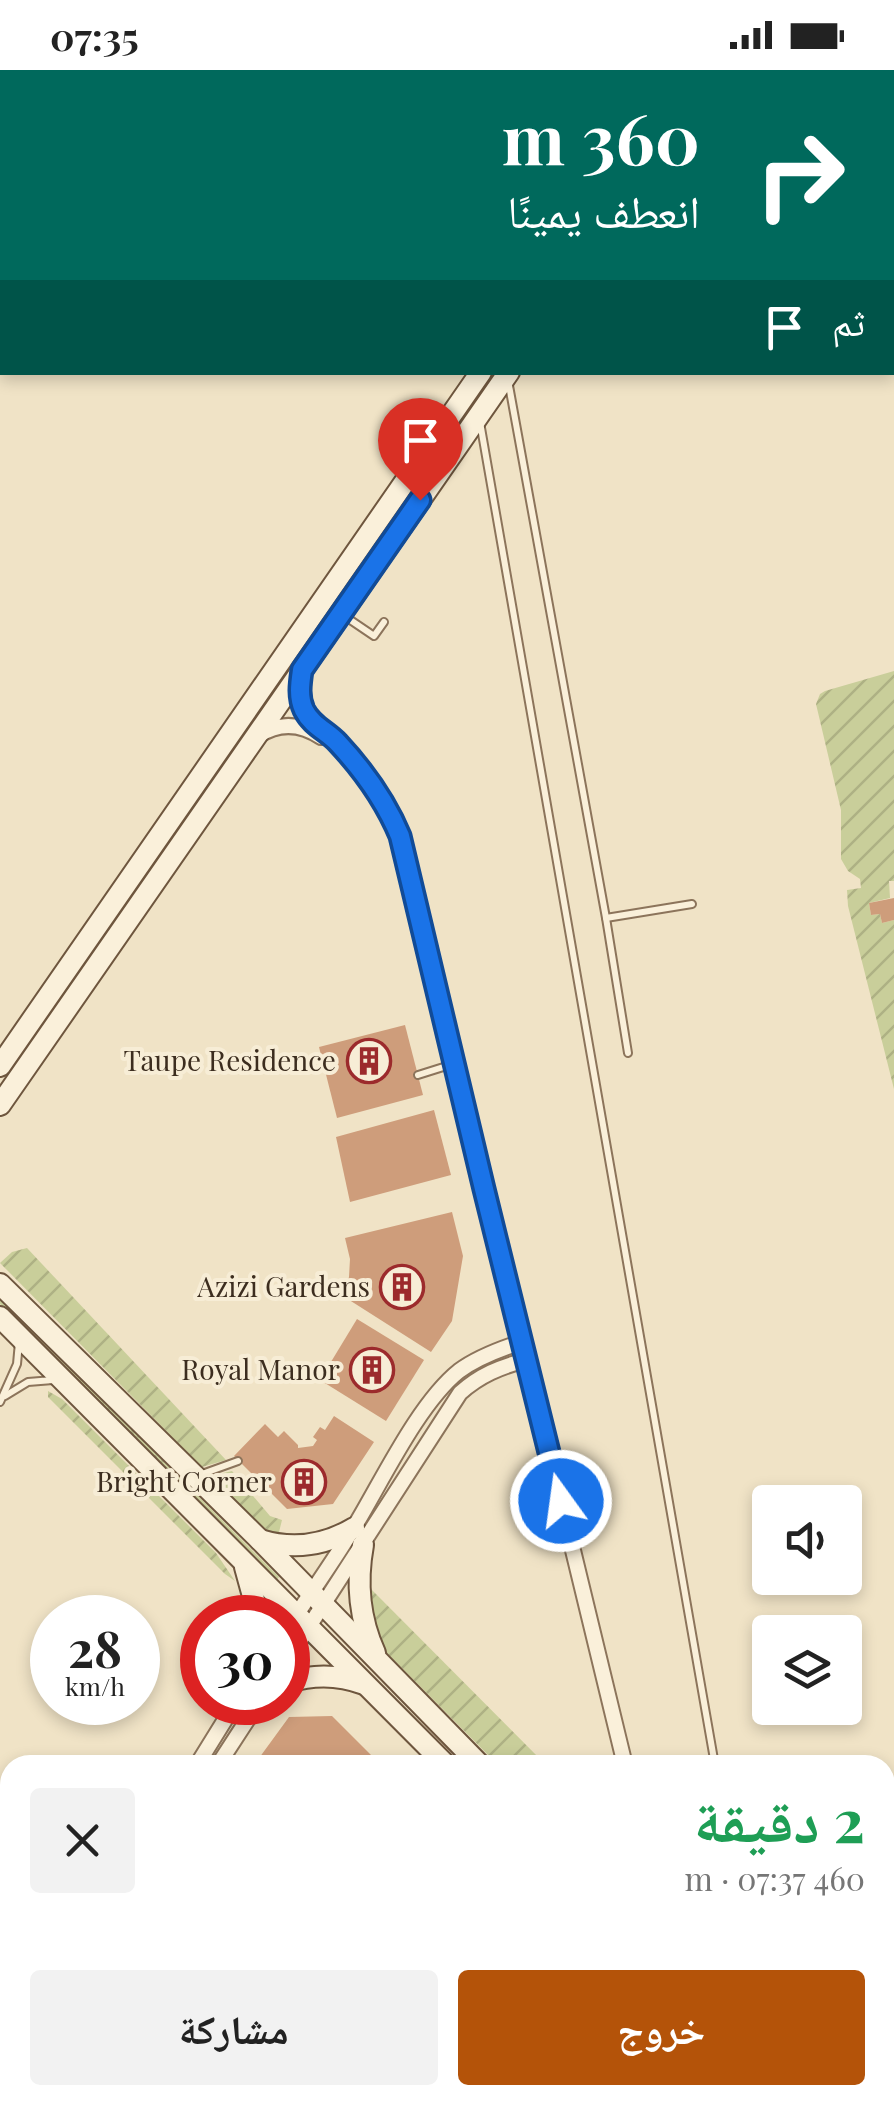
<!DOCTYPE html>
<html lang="ar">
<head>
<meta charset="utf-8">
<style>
  body { margin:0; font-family:"Playfair Display","Noto Naskh Arabic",serif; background:#f2f2f2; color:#222; direction:rtl; height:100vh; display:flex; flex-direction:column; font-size:38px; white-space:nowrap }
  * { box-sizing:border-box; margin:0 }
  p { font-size:32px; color:#767676 }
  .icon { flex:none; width:55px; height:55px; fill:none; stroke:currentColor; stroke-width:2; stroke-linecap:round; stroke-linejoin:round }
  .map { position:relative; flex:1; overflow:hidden; direction:ltr }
  .details { position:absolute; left:0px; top:1685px; width:895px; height:350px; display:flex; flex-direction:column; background:#fff; border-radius:30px 30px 0 0; box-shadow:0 5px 15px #0003; direction:rtl }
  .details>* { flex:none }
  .banner { position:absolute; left:0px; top:0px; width:895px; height:305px; box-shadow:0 5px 15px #0003; direction:rtl; background:#00695c; color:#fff; overflow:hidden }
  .tools { position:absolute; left:752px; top:1415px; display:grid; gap:20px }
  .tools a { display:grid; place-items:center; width:110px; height:110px; border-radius:10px; background:#fff; box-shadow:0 5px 15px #0003; font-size:50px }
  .speed { position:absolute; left:30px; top:1525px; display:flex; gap:20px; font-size:50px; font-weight:700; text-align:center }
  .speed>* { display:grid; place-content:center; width:130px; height:130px; border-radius:50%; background:#fff; box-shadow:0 5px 15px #0003; line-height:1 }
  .speed small { font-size:25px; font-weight:400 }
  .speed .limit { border:15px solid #d22; background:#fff; color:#111 }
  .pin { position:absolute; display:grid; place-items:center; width:85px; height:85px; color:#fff; margin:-102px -42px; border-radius:50% 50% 50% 0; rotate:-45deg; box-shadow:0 0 10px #0007 }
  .pin .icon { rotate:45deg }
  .me { position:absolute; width:110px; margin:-55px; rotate:346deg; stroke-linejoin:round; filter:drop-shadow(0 0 8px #0008) }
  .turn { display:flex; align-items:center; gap:35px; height:210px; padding:0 30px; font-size:45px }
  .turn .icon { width:130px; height:130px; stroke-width:2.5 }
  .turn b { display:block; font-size:70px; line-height:85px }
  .then { display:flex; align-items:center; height:95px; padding:0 30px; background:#0003; gap:20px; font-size:38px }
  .round { display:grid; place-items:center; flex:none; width:105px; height:105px; border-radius:10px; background:#f2f2f2 }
  .summary { display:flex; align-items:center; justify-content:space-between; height:170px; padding:0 30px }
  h1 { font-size:60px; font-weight:700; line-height:75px; color:#1e9e55 }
  .action { display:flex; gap:20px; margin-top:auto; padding:20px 30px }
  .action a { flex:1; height:115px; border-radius:10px; background:#b45309; color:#fff; font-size:40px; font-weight:700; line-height:115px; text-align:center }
  .action a+a { background:#f2f2f2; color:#222 }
  .status { display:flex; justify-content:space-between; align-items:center; height:70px; padding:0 50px; background:#fff; direction:ltr }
  .status svg { height:28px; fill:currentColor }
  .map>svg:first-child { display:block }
</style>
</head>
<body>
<div class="status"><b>07:35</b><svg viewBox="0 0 49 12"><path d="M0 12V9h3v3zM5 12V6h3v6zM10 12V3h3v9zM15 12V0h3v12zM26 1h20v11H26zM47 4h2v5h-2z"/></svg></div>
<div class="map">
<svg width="894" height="2035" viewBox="0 0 894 2035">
  <defs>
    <pattern id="grass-tufts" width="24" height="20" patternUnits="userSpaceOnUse" patternTransform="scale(2.5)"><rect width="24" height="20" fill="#c9ce9a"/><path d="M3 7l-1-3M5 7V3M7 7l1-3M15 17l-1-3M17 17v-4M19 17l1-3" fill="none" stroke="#aeb184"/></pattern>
    <pattern id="garden-furrows" width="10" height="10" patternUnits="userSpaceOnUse" patternTransform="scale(2.5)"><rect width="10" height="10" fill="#c9ce9a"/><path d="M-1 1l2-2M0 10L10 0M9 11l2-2" fill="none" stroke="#aeb184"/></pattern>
  </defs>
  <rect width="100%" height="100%" fill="#f0e3c6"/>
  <polygon fill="url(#grass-tufts)" points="0,1228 279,1507 276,1511 0,1234"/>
  <g fill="url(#garden-furrows)">
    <polygon points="894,601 894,811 889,811 890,828 869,833 871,845 880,844 882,853 894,850 894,1019 848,836 847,820 861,818 860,809 848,801 841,789 841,740 816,634 820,624 825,621"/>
    <polygon points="27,1178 226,1390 202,1397 0,1193 12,1182"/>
    <polygon points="48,1321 62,1329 216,1483 235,1511 225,1504 48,1327"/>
    <polygon points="232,1401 270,1446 282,1450 278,1466 260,1456 211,1406"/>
    <polygon points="367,1515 546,1695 498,1695 382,1578 376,1568"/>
  </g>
  <g fill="#ce9d7b">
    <polygon points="894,828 894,850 882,853 880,844 871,845 869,833"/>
    <polygon points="405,955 423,1025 337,1048 319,977"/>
    <polygon points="434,1040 451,1105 350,1132 336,1067"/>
    <polygon points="452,1142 463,1186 452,1251 431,1282 343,1226 349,1207 350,1189 345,1168"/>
    <polygon points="357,1249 424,1290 386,1351 320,1310"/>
    <polygon points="334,1346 374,1372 333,1434 287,1439 234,1386 265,1354 278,1367 284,1361 298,1375 298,1378 313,1376 317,1370 313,1367 320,1357 325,1360"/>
    <polygon points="332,1646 372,1686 363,1695 337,1695 329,1689 322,1695 254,1695 289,1647"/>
  </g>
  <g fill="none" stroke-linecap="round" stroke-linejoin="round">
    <defs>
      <g id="lane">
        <polyline points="418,0 418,2"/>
        <polyline points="460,0 460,2"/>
        <polyline points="800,0 802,2"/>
        <polyline points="892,23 894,22"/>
        <polyline points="892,46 894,49"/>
        <polyline points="892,135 894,134"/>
        <polyline points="508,310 606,848 628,983"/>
        <polyline points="480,352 715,1695"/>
        <polyline points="343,545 374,566 384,552"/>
        <polyline points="606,848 692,834"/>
        <polyline points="418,1005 453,994"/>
        <polyline points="5,1326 28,1312 53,1310"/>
        <polyline points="0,1332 17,1294 19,1272"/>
        <polyline points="202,1404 238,1391"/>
        <polyline points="0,1750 10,1757"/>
        <polyline points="0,1862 2,1870 10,1882"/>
        <polyline points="421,2025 437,2035"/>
      </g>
      <g id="street">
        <path d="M302,603C295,641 308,646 333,669C345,679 356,692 366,704C381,723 391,744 400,766L625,1695"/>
        <path d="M258,666C279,652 300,653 321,667"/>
        <path d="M288,1557C311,1523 335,1489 356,1454C383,1409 419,1333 459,1301C478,1287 500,1279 522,1272"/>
        <path d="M288,1589L460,1323C480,1305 500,1297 526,1290"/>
        <polyline points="197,1695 236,1632"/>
        <polyline points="218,1695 259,1632"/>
        <polyline points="0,2015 10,1999"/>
        <polyline points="459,2035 464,2025"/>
      </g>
      <g id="secondary">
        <polyline points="698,2 700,0"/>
        <polyline points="731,2 733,0"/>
        <polyline points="0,996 481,302"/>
        <polyline points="0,1035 509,302"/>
        <polyline points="0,1214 259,1469 480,1695"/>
        <polyline points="0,1247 446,1695"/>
        <path d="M260,1470C293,1480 324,1476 354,1458"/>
        <path d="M363,1475C356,1513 359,1548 375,1583"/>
        <polyline points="245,1497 259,1548"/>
        <path d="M288,1612C314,1604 338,1604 364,1614"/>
        <polyline points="733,2025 736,2035"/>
        <polyline points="760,2025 764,2035"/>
      </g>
    </defs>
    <use href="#lane" stroke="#8c745b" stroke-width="10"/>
    <use href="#street" stroke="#8c745b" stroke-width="18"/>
    <use href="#secondary" stroke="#6e563e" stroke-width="24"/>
    <use href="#lane" stroke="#faf0da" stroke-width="6"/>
    <use href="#street" stroke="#faf0da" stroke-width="14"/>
    <use href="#secondary" stroke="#faf0da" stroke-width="20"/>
  </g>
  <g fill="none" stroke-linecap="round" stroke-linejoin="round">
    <defs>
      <path id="route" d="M420,430L302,600C300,614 298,627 304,640C312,656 327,661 338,673C365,702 385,730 400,766L484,1119L561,1431"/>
    </defs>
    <use href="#route" stroke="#114b97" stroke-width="25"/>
    <use href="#route" stroke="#1a73e8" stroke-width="18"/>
  </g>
  <defs>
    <symbol id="building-ring" viewBox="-11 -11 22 22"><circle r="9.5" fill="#f7edd6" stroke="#9c2a2c" stroke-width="1.5"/><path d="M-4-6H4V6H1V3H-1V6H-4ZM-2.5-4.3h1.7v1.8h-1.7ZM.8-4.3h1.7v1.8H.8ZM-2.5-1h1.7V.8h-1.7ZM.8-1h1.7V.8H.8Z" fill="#9c2a2c"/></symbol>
  </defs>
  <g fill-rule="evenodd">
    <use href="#building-ring" x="344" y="966" width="50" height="50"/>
    <use href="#building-ring" x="377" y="1192" width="50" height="50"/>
    <use href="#building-ring" x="347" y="1275" width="50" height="50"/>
    <use href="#building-ring" x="279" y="1387" width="50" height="50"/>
  </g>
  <g text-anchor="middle" stroke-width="8" stroke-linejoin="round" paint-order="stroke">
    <g font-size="28" fill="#3c2d1f" stroke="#f7edd6" text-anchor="end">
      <text x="336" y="1001">Taupe Residence</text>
      <text x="370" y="1227">Azizi Gardens</text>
      <text x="340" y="1310">Royal Manor</text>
      <text x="272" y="1422">Bright Corner</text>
    </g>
  </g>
</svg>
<div class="tools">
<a><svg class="icon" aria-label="sound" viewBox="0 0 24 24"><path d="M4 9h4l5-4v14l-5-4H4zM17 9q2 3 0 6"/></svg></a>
<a><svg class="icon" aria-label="layers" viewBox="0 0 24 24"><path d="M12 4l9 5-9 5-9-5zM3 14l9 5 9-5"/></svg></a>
</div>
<div class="speed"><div>28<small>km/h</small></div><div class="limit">30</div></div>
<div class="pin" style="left:420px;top:430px;background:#d93025"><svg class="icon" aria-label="arrive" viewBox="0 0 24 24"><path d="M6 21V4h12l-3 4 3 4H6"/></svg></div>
<svg class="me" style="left:561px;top:1431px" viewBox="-20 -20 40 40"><circle r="17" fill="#1a73e8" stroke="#fff" stroke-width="3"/><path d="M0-11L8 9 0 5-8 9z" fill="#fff"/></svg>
<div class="banner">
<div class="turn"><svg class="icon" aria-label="right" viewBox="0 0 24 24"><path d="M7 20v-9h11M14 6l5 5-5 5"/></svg><div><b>360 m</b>انعطف يمينًا</div></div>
<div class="then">ثم<svg class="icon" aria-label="arrive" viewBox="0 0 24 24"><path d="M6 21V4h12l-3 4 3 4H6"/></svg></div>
</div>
<section class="details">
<div class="summary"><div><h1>2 دقيقة</h1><p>460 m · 07:37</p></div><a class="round"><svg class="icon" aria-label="close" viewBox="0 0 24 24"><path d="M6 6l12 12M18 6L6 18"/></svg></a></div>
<div class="action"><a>خروج</a><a>مشاركة</a></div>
</section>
</div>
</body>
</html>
